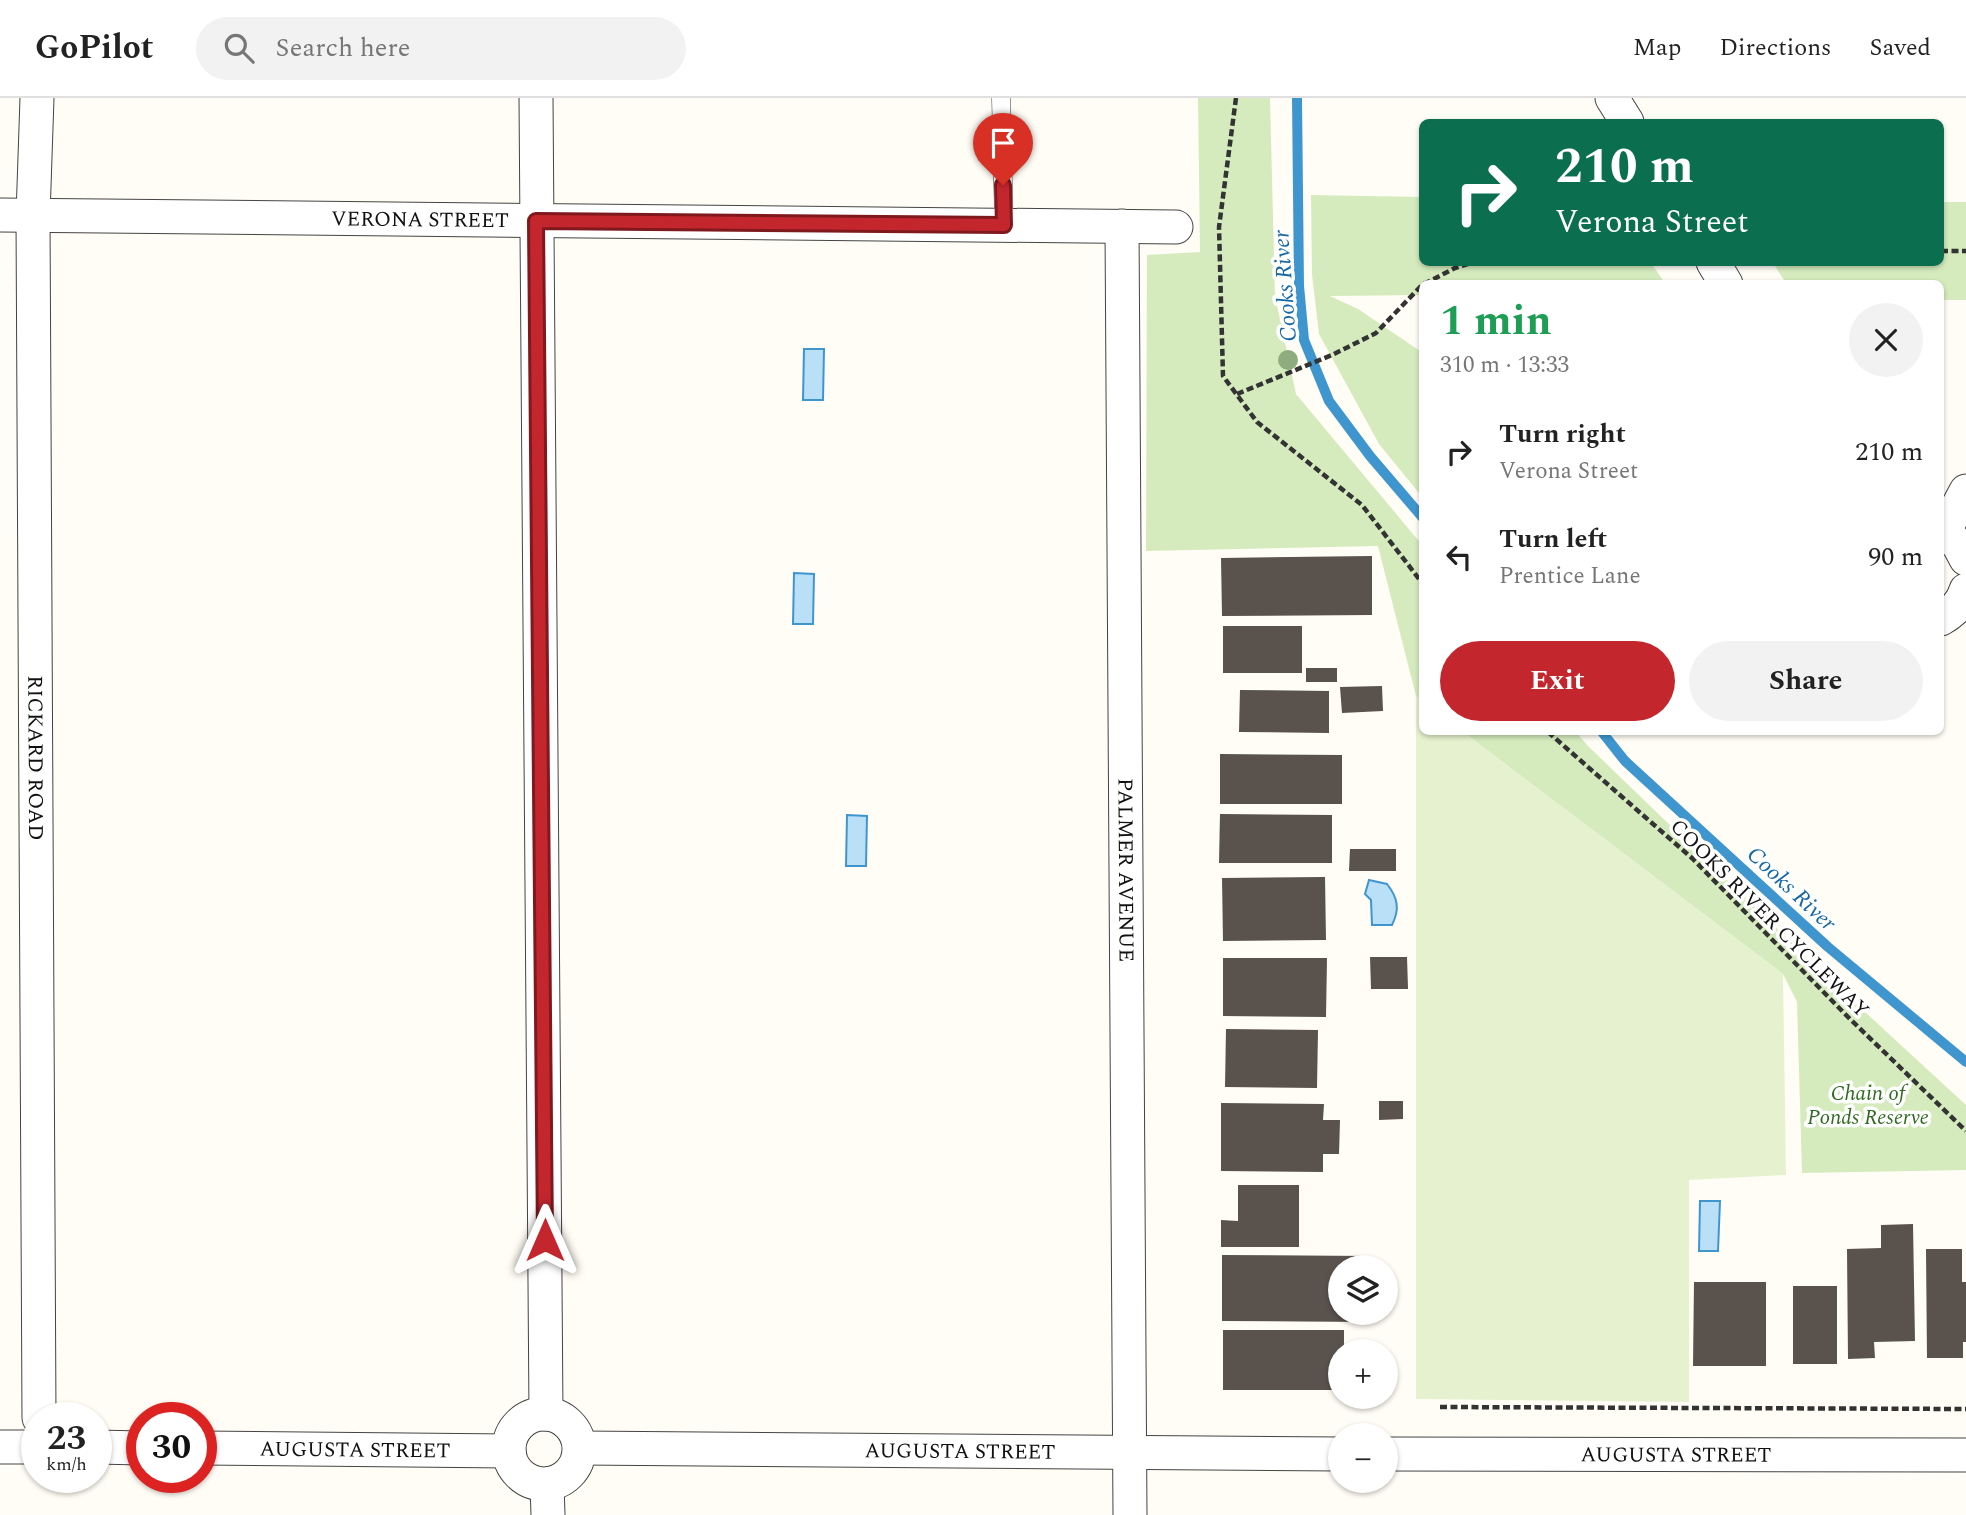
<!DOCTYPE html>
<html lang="en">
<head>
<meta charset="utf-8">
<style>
  body { margin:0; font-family:Spectral,serif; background:#f2f2f2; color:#222; height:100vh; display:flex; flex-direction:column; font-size:26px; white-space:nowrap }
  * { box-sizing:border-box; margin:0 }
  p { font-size:23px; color:#767676 }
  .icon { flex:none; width:38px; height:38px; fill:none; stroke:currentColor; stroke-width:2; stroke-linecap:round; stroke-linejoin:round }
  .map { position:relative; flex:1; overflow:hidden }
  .panel { position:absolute; left:1419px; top:182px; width:525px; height:455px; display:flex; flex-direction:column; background:#fff; border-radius:10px; box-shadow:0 2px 5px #0004 }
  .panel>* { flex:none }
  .guide { position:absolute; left:1419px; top:21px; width:525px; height:147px; border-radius:10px; box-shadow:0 2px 5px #0004; background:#0b6e4f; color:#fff; overflow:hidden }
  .tools { position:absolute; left:1328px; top:1157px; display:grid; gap:14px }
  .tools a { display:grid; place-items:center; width:70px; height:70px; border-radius:50%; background:#fff; box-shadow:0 2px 5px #0004; font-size:35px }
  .speed { position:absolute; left:21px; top:1304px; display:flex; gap:14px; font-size:35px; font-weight:700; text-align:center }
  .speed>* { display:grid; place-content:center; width:91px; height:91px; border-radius:50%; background:#fff; box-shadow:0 2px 5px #0004; line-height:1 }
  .speed small { font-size:18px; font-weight:400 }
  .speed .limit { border:10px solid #d22; background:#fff; color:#111 }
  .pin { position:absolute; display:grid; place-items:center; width:60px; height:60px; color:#fff; margin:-72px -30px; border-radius:50% 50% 50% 0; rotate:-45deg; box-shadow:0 0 7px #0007 }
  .pin .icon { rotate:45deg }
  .me { position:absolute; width:77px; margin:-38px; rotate:0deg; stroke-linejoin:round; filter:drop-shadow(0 0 5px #0008) }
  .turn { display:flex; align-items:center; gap:24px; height:147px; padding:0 21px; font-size:32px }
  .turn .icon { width:91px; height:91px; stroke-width:2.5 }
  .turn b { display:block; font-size:49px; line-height:60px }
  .round { display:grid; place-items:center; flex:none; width:74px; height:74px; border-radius:37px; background:#f2f2f2 }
  .head { display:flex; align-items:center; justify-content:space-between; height:119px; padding:0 21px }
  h1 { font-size:42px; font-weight:700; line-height:52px; color:#1e9e55 }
  .primary-button { display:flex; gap:14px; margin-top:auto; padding:14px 21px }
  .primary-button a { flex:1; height:80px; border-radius:42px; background:#c4262e; color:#fff; font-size:28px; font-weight:700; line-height:80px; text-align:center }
  .primary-button a+a { background:#f2f2f2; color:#222 }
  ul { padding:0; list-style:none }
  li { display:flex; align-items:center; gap:21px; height:105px; padding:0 21px }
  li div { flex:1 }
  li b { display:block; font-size:26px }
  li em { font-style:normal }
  header { display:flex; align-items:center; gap:42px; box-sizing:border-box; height:98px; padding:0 35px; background:#fff; border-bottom:2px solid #e0e0e0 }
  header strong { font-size:33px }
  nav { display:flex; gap:38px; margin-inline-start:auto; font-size:24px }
  .search { width:490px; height:63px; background:#f2f2f2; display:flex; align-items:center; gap:18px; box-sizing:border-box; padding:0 24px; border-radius:38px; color:#767676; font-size:26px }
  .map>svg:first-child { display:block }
</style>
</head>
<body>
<header>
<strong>GoPilot</strong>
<div class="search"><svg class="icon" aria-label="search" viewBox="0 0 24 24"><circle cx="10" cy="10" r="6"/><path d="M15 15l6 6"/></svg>Search here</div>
<nav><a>Map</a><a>Directions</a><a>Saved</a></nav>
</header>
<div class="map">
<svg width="1966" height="1417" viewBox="0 0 1966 1417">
  <rect width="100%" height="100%" fill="#fffdf5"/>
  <g fill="#d5ebbd">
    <polygon points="1198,0 1270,0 1275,198 1296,296 1423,448 1423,603 1416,598 1378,448 1146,453 1147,157 1200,154"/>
    <polygon points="1311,97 1423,99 1423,164 1651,165 1665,185 1423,186 1423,197 1330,198 1358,211 1423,255 1423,400 1379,346 1319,236 1312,177"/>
    <polygon points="1941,104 1966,104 1966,202 1941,202 1941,186 1786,185 1773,165 1941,164"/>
    <polygon points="1463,634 1576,634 1588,648 1840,891 1966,1007 1966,1072 1802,1075 1797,904 1783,876"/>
  </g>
  <polygon fill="#e6f2cf" points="1416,598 1423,603 1423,634 1463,634 1783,876 1786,1077 1689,1082 1689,1304 1416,1301"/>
  <g fill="#b9e0f7" stroke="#3f96cf" stroke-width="2">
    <polygon points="804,251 824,251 823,302 803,302"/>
    <polygon points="794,475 814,476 813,526 793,526"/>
    <polygon points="847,717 867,718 866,768 846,768"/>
    <path d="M1369,782L1387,786C1398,800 1400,811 1392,827H1372L1371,802L1365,796Z"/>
    <polygon points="1700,1103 1720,1103 1718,1153 1699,1153"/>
  </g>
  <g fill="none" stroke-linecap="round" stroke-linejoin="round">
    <g stroke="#3f96cf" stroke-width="10">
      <polyline points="1297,0 1299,188 1304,242 1329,303 1370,358 1423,420"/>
      <polyline points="1602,634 1625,663 1828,849 1966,964"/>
    </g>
  </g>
  <g fill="#5a524d">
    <polygon points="1372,458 1372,517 1222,518 1221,460"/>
    <rect x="1223" y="528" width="79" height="47"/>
    <rect x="1306" y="570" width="31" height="14"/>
    <polygon points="1382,588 1383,613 1342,615 1340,589"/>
    <polygon points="1240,592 1329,593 1329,635 1239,634"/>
    <polygon points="1220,656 1342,657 1342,706 1220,706"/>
    <polygon points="1220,716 1332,717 1332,765 1219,765"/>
    <polygon points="1350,751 1396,751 1396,773 1349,773"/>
    <polygon points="1325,779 1326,842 1223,843 1222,780"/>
    <polygon points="1370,859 1407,859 1408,891 1371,891"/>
    <polygon points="1223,860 1327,860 1326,919 1223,918"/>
    <polygon points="1226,931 1318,932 1317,990 1225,989"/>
    <polygon points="1379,1003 1403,1003 1403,1021 1379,1022"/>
    <polygon points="1221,1005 1324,1006 1323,1022 1340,1022 1339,1056 1323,1056 1323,1074 1221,1073"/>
    <polygon points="1238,1087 1299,1087 1299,1149 1221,1149 1221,1122 1238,1123"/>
    <polygon points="1913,1126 1915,1243 1874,1244 1875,1260 1848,1261 1847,1151 1881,1150 1881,1127"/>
    <polygon points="1926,1151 1962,1151 1962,1184 1966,1184 1966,1244 1963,1244 1963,1260 1927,1260"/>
    <polygon points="1222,1157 1368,1158 1368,1169 1340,1169 1340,1214 1368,1214 1368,1224 1222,1223"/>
    <polygon points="1694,1184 1766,1184 1766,1268 1693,1268"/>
    <rect x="1793" y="1188" width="44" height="78"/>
    <polygon points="1223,1232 1344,1232 1344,1253 1340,1253 1340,1292 1223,1292"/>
  </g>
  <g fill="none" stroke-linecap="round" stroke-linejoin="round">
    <defs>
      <polyline id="service" points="1001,0 1004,127"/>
      <g id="minor">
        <path id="s1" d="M37,0L33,118L39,1320"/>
        <polyline points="536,0 546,1316"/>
        <polyline points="1612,0 1627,24"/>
        <path id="s2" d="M0,117L1176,129"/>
        <path id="s3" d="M1122,128L1130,1417"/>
        <polyline points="1713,164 1726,186"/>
        <polyline points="1941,433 1958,446 1966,461"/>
        <polyline points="1944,434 1966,393"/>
        <path d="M1941,521C1953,514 1962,506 1966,492"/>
        <circle cx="544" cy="1351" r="35"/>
        <polyline points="0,1349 37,1349"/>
        <polyline points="96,1349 142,1350"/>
        <path id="s4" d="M201,1350L509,1353"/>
        <path id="s5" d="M580,1350L1340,1356"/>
        <path id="s6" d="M1386,1356L1966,1357"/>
        <polyline points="547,1386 548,1417"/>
      </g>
    </defs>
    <use href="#service" stroke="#444" stroke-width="19"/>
    <use href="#minor" stroke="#444" stroke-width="35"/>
    <g stroke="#333" stroke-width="4.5" stroke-dasharray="7 3.5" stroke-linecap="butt">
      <polyline points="1236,0 1219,129 1223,278 1257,324 1362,407 1423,486"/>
      <polyline points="1941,153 1966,153"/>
      <polyline points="1424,186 1455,170 1475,164"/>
      <polyline points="1237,296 1332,257 1376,235 1423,186"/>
      <polyline points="1548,634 1693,761 1850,921 1966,1033"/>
      <polyline points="1440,1309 1966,1311"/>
    </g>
    <use href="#service" stroke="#fff" stroke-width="18"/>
    <use href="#minor" stroke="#fff" stroke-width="33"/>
  </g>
  <circle fill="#8dad7f" cx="1288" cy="262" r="10"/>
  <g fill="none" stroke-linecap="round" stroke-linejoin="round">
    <defs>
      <polyline id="route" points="545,1142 536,123 1004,127 1003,87"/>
    </defs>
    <use href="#route" stroke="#7f191e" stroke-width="18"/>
    <use href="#route" stroke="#c4262e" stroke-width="12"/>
  </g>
  <g text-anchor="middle" stroke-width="7" stroke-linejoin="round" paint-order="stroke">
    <g font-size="21" fill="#111" stroke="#fff">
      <text dy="7" stroke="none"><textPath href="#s2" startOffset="420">VERONA STREET</textPath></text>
      <text dy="7" stroke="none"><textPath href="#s1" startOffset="660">RICKARD ROAD</textPath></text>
      <text dy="7" stroke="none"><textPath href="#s3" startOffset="644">PALMER AVENUE</textPath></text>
      <text transform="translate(1770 820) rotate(45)" y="7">COOKS RIVER CYCLEWAY</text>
      <text dy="7" stroke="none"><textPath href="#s4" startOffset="154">AUGUSTA STREET</textPath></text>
      <text dy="7" stroke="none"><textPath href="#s5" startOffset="380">AUGUSTA STREET</textPath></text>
      <text dy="7" stroke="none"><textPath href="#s6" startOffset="290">AUGUSTA STREET</textPath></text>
    </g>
    <g font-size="21" font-style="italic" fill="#2f6b1f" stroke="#fff">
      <text x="1868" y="1002">Chain of<tspan x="1868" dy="24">Ponds Reserve</tspan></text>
    </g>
    <g font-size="23" font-style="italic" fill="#1768a6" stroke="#fff">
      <text transform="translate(1284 188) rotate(-94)" y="8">Cooks River</text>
      <text transform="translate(1792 790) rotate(43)" y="8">Cooks River</text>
    </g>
  </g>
</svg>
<div class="tools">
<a><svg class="icon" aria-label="layers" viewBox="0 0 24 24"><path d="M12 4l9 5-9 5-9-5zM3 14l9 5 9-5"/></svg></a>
<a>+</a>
<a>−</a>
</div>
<div class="speed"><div>23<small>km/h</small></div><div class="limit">30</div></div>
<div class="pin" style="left:1003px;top:87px;background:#d93025"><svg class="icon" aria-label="arrive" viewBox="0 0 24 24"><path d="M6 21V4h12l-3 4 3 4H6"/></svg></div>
<svg class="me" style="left:545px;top:1142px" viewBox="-20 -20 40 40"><path d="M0-17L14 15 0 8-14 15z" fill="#c4262e" stroke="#fff" stroke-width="4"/></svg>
<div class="guide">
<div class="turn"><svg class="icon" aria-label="right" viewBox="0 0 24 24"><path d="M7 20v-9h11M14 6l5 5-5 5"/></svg><div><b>210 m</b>Verona Street</div></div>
</div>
<section class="panel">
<div class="head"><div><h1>1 min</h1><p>310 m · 13:33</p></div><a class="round"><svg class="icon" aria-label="close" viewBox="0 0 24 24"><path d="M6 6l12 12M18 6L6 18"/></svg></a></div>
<ul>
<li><svg class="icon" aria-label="right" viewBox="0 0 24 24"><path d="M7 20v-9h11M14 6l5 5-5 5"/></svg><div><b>Turn right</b><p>Verona Street</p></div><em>210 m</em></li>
<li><svg class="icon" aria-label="left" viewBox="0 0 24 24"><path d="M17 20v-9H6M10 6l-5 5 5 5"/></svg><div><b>Turn left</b><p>Prentice Lane</p></div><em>90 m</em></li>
</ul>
<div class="primary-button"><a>Exit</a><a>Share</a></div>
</section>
</div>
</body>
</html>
